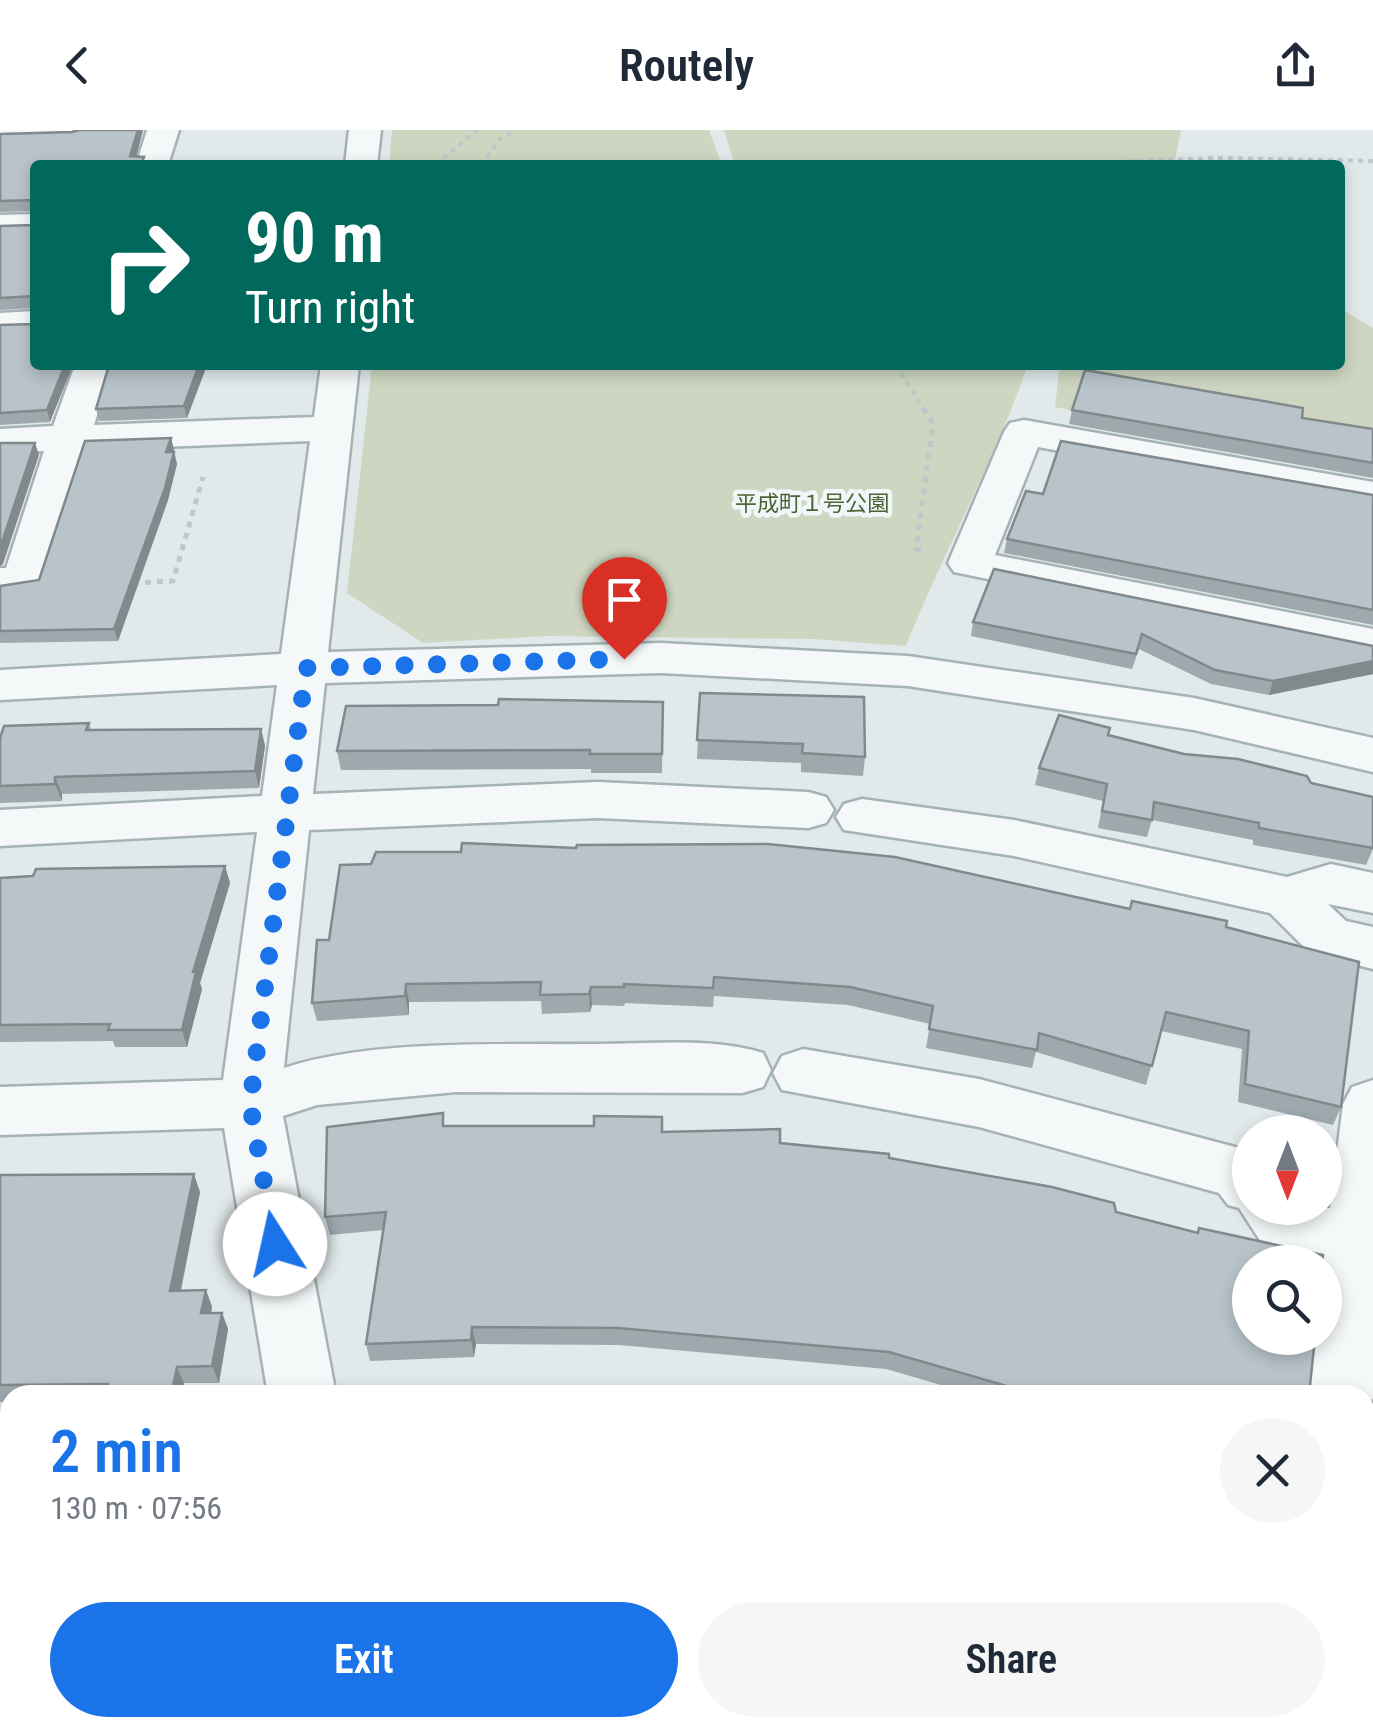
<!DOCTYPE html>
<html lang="en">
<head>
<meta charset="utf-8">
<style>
  body { margin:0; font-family:"Roboto Condensed","Noto Sans JP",sans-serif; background:#f6f6f7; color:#1f2937; height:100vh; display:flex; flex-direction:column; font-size:38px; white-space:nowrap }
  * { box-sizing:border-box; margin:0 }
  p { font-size:32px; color:#747a83 }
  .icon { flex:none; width:55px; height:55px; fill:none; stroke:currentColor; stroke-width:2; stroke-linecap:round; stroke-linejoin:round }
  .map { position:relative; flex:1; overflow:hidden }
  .side { position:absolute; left:0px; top:1255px; width:1375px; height:352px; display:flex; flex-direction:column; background:#fff; border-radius:30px 30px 0 0; box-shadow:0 5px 15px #0003 }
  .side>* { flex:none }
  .top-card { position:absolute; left:30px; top:30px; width:1315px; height:210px; border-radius:10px; box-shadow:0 5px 15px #0003; background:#00695c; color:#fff; overflow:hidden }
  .needle { width:65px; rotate:180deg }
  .controls { position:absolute; left:1232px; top:985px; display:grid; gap:20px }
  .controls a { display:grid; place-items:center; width:110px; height:110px; border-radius:50%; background:#fff; box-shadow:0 5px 15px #0003; font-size:50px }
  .pin { position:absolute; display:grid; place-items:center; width:85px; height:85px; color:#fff; margin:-102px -42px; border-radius:50% 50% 50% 0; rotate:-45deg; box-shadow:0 0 10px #0007 }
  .pin .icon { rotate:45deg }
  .me { position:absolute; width:110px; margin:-55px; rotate:350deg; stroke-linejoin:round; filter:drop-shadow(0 0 8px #0008) }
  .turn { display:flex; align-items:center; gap:35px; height:210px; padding:0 50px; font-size:45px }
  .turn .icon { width:130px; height:130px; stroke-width:2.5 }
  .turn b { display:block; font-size:70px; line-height:85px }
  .round { display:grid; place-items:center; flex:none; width:105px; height:105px; border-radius:52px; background:#f6f6f7 }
  .summary { display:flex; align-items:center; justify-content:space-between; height:170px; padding:0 50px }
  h1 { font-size:60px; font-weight:600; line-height:75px; color:#1a73e8 }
  .action { display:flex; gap:20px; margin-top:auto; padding:20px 50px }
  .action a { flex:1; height:115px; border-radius:60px; background:#1a73e8; color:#fff; font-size:40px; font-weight:600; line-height:115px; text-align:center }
  .action a+a { background:#f6f6f7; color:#1f2937 }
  header { display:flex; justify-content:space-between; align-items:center; height:130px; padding:0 50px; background:#fff; font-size:45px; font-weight:600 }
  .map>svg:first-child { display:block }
</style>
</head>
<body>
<header><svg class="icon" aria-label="back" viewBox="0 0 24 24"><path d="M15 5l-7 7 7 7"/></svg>Routely<svg class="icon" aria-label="share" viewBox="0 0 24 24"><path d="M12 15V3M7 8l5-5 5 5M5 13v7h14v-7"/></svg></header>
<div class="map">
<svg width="1373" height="1606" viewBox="0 0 1373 1606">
  <rect width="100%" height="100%" fill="#e1e9eb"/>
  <g fill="#ced6c1">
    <polygon points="392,0 709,0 722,35 389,35"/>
    <polygon points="724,0 1181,0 1174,35 735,35"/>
    <polygon points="1340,178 1373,198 1373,339 1055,277 1060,235 1340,235"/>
    <path d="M372,235H1028C994,331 944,421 906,516L813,509L547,506L423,513L347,463Z"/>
    <polygon points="0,1406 10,1406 10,1598 280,1598 279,1606 0,1606"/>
  </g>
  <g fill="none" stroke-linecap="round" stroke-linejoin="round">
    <defs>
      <g id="minor">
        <polygon points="0,0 90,0 85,7 74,10 0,12"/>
        <polygon points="147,0 179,0 168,35 136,35"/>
        <polygon points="349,0 381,0 377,35 345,35"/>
        <polygon points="35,84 35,104 0,105 0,85"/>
        <polygon points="35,181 35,203 0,205 0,183"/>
        <path d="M75,235H113L94,295L314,287L321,235H359L328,522L661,513L908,526L1194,568L1373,608V642L1194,600L908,556L661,543L325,553L313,664L598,652L808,662L826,667L834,680L826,693L808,698L598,688L309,700L284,938C372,909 501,915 596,914C649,914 712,907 763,923L771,940L763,957L742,963L456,962L317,975L283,986L336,1265H268L224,998L0,1005V957L223,950L257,702L0,716V680L262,666L277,555L0,570V540L281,524L310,311L86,320L46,451L40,461L0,466V438H6L44,321L0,323V299L53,296Z"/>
        <polygon points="1024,290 1373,352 1373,378 1038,317 995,425 1373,499 1373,529 954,442 948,433 1004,302 1010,293"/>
        <polygon points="862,669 1014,690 1287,747 1331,734 1373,743 1373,783 1328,774 1346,791 1373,797 1373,839 1310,823 1270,783 1014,726 844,700 836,687 844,674"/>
        <polygon points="803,919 979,949 1250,1021 1250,1078 1330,1078 1343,974 1352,957 1373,950 1373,1268 1365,1285 1365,1265 1306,1265 1313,1208 1325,1208 1325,1132 1261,1112 1239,1078 1228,1075 1219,1063 979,997 782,960 773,943 782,926"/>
        <rect x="0" y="1337" width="10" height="68"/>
        <polygon points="291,1598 369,1598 368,1606 290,1606"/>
        <polygon points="1268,1598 1346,1598 1345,1606 1267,1606"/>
      </g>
    </defs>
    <use href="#minor" stroke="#a5b2b6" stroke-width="5"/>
    <g stroke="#bfc7ca" stroke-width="4" stroke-dasharray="5 5" stroke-linecap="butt">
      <polyline points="1078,33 1216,28 1373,31"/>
      <polyline points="436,35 477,0"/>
      <polyline points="481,35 500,9 516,0"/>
      <polyline points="896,235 923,279"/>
    </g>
    <g stroke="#bfc7ca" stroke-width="5" stroke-dasharray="6 6" stroke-linecap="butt">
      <polyline points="921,420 916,419 933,294 922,276"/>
      <polyline points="133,453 173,451 203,347"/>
    </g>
    <polyline stroke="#bfc7ca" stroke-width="8" stroke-dasharray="10 10" stroke-linecap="butt" points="195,1606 197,1598"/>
    <use href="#minor" fill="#f5f8f9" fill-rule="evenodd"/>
  </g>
  <g fill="#9ea9ae">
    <polygon points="79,0 143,0 136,27 35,35 50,292 0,295 0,195 34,194 34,178 0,180 0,96 34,95 34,81 0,82 0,4 72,2"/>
    <polygon points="109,235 207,235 187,288 99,291 96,279"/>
    <polygon points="1072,280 1302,288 1373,299 1373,348 1069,294"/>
    <polygon points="171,308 177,334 168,370 118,511 0,513 0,456 39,450"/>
    <polygon points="1043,364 1373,365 1373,495 1004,423 1007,409"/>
    <polygon points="973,492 1373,516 1373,544 1269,565 1211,554 1139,519 1132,539 971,506"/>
    <polygon points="700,563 865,627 863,646 801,642 801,633 697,629"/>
    <polygon points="663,572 662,643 591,643 591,639 341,640 337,621 498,575"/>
    <polygon points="89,593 91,600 261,599 265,616 259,658 62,664 62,671 0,673 0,608"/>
    <polygon points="1108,606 1373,667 1373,719 1366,735 1253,715 1253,710 1152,690 1147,707 1098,698 1103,671 1035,655 1039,638"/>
    <polygon points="225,736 230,753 200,853 202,859 187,917 115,917 113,911 0,912 0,748"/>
    <polygon points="1130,779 1226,797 1341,977 1333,995 1238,972 1242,919 1161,901 1146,955 1036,922 1032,938 926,918 930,894 848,875 714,866 713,877 625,873 624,876 592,875 590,882 542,884 541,871 409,872 409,885 317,891 312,873 317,810"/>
    <polygon points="445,996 663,1002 780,1013 889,1028 1116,1082 1197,1103 1199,1098 1309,1265 975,1265 886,1239 619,1215 476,1214 474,1227 370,1231 366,1214 383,1100 330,1105 325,1087"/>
    <polygon points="0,1045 200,1062 181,1161 206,1160 212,1177 211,1183 222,1183 228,1199 219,1253 184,1253 182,1265 10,1265 10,1271 0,1272"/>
    <polygon points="1373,1540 1373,1606 1361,1606 1362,1598 1365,1598 1365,1579 1371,1542"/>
  </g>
  <g fill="#81898d">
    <polygon points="138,0 143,0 134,35 130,26"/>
    <polygon points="65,235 73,235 50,292 47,280"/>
    <polygon points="199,235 207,235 187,288 184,276"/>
    <polygon points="171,308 174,320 169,334 166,322"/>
    <polygon points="35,313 39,325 3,434 0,436 0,418"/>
    <polygon points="174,322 177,334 168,370 118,511 114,499"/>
    <polygon points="1373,531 1373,544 1269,565 1273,551"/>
    <polygon points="261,599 265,616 259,658 255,641"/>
    <polygon points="55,647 62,664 62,671 55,654"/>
    <polygon points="225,736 230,753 200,853 202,859 187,917 182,900 193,842"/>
    <polygon points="406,854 409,872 409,885 405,866"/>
    <polygon points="591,857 592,875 590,882 589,864"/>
    <polygon points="194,1044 200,1062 177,1178 170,1161"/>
    <polygon points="206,1160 212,1177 208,1199 201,1183"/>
    <polygon points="222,1183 228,1199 219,1253 212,1236"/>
    <polygon points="472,1197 476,1214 474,1227 471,1210"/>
    <polygon points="177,1237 184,1253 182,1265 171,1265"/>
  </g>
  <g fill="#b8c4ca" stroke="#81898d" stroke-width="2.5">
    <polygon points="79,0 138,0 130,26 144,27 141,35 35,35 35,235 65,235 47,280 0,283 0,195 34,194 34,166 0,168 0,96 34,95 34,70 0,71 0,4 72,2"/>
    <polygon points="109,235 199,235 184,276 96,279"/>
    <polygon points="1085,240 1303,278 1302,288 1373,299 1373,333 1072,280"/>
    <polygon points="171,308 166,322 174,322 165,358 114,499 0,501 0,456 39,450 85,311"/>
    <polygon points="1061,311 1373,365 1373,480 1007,409 1026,361 1043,364"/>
    <polygon points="0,313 35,313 0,418"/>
    <polygon points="994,439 1373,516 1373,531 1273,551 1215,540 1142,504 1136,524 973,492"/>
    <polygon points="700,563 864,567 865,627 802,623 803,614 697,610"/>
    <polygon points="499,569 663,572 662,624 590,624 590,620 337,621 346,576 498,575"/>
    <polygon points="1059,585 1110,598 1108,605 1184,624 1238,629 1307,646 1311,653 1373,667 1373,718 1259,698 1259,693 1154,672 1152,690 1102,681 1107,654 1039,638"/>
    <polygon points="89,593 86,600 261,599 255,641 55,647 55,654 0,656 0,608 4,596"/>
    <polygon points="462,713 576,718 577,715 768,714 895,727 1130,779 1132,771 1227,791 1226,797 1359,832 1341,977 1245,954 1249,901 1166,882 1152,936 1039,903 1037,920 929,899 933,876 850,857 714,847 713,858 624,854 624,857 591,857 589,864 540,865 541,852 406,854 405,866 312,873 317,810 329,810 340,735 371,734 376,722 461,722"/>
    <polygon points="225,736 193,842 196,842 182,900 108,900 110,894 0,895 0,748 33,746 36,739"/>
    <polygon points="443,983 443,996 594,996 594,986 662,987 662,1002 780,999 780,1013 889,1024 889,1028 1052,1057 1114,1073 1116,1082 1198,1103 1199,1098 1323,1125 1322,1132 1250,1132 1250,1208 1315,1208 1309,1265 1038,1265 889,1222 618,1198 472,1197 471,1210 366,1214 386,1082 325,1087 327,997"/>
    <polygon points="194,1044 170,1161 206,1160 201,1183 222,1183 212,1236 177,1237 171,1265 106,1265 108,1254 0,1255 0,1045"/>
    <polygon points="412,1598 1269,1598 1268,1606 411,1606"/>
  </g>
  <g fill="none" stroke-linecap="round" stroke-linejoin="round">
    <polyline stroke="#1a73e8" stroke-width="18" stroke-dasharray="0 32.4" points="275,1114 250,974 306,538 624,529"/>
  </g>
  <g text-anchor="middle" stroke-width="9" stroke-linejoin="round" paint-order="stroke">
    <g font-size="22" fill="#4c6333" stroke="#f1f7f8">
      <text x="812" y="381">平成町１号公園</text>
    </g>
  </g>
</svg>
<div class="controls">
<a><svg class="needle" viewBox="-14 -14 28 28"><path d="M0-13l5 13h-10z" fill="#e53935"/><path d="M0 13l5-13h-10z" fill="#747a83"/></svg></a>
<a><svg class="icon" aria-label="search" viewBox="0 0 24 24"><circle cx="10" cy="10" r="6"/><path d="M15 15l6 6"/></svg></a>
</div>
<div class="pin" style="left:624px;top:529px;background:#d93025"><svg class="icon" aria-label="arrive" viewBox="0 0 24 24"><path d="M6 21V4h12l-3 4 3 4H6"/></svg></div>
<svg class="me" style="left:275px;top:1114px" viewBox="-20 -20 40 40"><circle r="19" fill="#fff"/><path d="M0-13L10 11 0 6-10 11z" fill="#1a73e8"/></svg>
<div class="top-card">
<div class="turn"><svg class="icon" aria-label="right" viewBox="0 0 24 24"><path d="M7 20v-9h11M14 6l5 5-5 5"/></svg><div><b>90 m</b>Turn right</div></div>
</div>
<section class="side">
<div class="summary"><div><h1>2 min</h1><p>130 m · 07:56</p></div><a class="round"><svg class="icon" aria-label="close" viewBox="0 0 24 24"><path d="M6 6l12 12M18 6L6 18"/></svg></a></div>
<div class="action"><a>Exit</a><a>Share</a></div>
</section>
</div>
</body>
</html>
